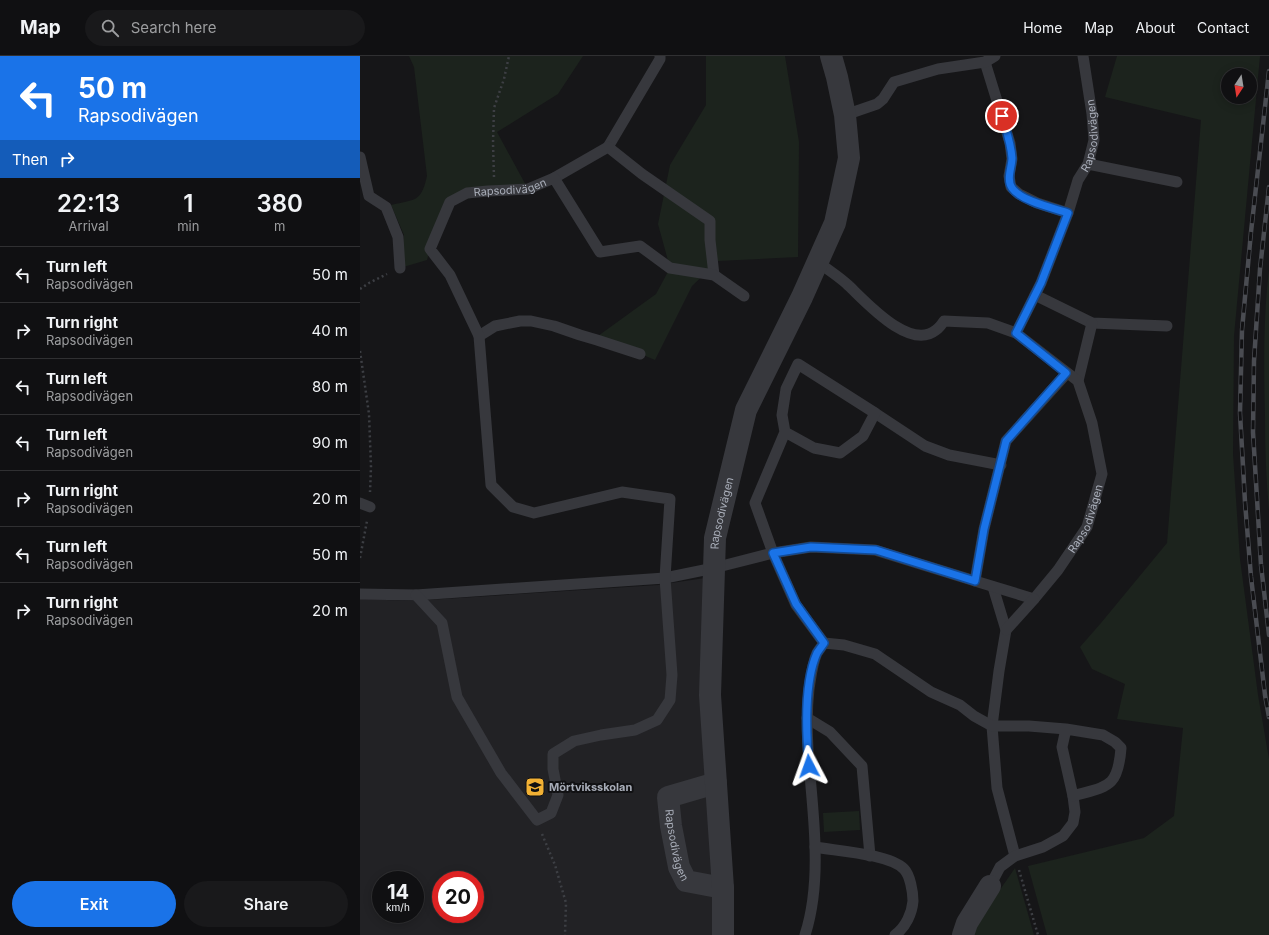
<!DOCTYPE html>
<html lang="en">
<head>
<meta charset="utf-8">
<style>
  body { margin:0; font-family:Inter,sans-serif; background:#19191b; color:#f1f3f6; height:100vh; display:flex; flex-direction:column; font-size:15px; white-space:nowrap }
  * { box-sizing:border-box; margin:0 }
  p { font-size:13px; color:#9c9d9f }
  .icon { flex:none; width:22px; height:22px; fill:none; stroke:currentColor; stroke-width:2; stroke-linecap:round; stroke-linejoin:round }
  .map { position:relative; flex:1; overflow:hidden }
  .side { display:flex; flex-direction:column; background:#101012; width:360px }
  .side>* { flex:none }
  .top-card { background:#1a73e8; color:#fff; overflow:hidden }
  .needle { width:26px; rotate:192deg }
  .controls { position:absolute; left:861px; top:12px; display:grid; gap:8px }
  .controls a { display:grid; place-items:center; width:36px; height:36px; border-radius:50%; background:#101012; box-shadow:0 2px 10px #0003,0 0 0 1px #303032; font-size:20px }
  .speed { position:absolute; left:12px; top:815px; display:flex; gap:8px; font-size:20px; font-weight:700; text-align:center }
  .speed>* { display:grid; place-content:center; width:52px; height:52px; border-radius:50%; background:#101012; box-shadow:0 2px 10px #0003,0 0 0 1px #303032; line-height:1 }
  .speed small { font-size:10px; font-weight:400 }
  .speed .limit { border:6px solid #d22; background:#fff; color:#111 }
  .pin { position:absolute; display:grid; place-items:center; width:34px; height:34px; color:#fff; margin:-17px; border:2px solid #fff; border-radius:50%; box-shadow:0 1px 4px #0007 }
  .me { position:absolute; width:44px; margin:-22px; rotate:356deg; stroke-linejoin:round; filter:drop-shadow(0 0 3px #0008) }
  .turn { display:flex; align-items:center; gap:14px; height:84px; padding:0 12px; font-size:18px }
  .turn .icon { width:52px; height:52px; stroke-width:2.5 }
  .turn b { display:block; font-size:28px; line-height:34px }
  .then { display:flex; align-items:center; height:38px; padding:0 12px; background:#0003; gap:8px; font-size:15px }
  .eta { display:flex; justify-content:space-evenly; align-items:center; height:68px; text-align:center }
  .eta b { font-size:24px; font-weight:600; line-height:28px }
  .cta { display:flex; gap:8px; margin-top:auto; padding:8px 12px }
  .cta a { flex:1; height:46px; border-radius:24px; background:#1a73e8; color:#fff; font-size:16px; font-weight:600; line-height:46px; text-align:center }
  .cta a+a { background:#19191b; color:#f1f3f6 }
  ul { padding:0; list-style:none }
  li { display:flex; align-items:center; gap:12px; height:56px; padding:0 12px; border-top:1px solid #303032 }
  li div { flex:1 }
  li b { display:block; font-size:15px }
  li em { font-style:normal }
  header { display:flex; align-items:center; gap:24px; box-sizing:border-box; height:56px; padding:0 20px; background:#101012; border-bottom:1px solid #303032 }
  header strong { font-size:19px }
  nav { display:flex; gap:22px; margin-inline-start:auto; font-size:14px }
  .search { width:280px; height:36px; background:#19191b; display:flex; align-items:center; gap:10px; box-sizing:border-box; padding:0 14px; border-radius:22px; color:#9c9d9f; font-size:15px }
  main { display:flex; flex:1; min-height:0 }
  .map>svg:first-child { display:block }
</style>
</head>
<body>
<header>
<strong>Map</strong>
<div class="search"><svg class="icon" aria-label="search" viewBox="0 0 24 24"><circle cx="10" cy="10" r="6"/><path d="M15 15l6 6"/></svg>Search here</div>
<nav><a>Home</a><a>Map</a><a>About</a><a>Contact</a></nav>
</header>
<main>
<section class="side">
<div class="top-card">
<div class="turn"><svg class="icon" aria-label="left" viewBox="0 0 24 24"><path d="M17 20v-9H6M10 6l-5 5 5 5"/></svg><div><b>50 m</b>Rapsodivägen</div></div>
<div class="then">Then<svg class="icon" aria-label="right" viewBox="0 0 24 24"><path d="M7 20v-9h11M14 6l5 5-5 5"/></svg></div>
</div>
<div class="eta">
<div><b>22:13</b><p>Arrival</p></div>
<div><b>1</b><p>min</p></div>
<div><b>380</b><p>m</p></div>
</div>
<ul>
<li><svg class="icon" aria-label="left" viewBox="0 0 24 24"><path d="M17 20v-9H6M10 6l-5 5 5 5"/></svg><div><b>Turn left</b><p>Rapsodivägen</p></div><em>50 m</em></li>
<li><svg class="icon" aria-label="right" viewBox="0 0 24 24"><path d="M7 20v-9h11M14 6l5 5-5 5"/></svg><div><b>Turn right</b><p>Rapsodivägen</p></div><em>40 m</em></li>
<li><svg class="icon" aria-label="left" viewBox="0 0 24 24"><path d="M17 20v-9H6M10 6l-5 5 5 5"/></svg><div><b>Turn left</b><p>Rapsodivägen</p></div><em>80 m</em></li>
<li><svg class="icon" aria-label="left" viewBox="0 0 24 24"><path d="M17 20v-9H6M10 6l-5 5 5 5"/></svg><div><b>Turn left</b><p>Rapsodivägen</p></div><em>90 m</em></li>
<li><svg class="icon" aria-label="right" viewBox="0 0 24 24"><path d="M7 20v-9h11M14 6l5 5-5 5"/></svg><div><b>Turn right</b><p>Rapsodivägen</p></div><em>20 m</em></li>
<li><svg class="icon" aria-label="left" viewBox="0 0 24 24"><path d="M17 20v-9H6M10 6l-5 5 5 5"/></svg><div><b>Turn left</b><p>Rapsodivägen</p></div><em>50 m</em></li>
<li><svg class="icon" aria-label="right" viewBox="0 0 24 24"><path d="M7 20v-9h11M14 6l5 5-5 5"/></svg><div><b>Turn right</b><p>Rapsodivägen</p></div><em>20 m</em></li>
</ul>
<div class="cta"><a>Exit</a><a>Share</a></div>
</section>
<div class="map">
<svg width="909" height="879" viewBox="0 0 909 879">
  <rect width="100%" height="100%" fill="#161618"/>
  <path fill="#222225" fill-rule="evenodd" d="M345,522L357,879H0V543L52,545L298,529ZM21,824H55V858H21ZM81,824H115V858H81Z"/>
  <g fill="#1c231d" fill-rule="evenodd">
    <path d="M49,0H223L198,38L137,76L168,133L150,135L90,146L70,193L67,204L40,212L44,179L31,149C55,143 61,147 67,120L54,11Z"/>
    <polygon points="346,0 425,0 439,86 438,201 358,205 332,230 295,304 238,280 296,238 310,212 298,168 310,109 346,49"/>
    <path d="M757,0H900L874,280L873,398L880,503L898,639L909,703V879H687L668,810L784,782L814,760L823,672L757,663L765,628L732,613L720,591L741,567L807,487L841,64L745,41ZM868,19H890V41H868Z"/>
    <path d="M909,214V454C906,423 905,392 905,360C904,312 903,262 909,214Z"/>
    <polygon points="499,755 500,774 464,776 463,757"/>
    <polygon points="655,812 674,879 611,879 615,870"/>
  </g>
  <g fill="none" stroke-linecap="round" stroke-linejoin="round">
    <g stroke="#3d3f44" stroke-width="2.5" stroke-dasharray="2 3" stroke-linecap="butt">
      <polyline points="134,121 133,87 134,52 144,23 149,0"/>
      <polyline points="0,233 9,227 27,218"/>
      <polyline points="0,295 9,358 11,411 10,436"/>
      <polyline points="0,502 7,465"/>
      <polyline points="182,778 195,809 206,847 205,879"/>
      <polyline points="659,814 678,879"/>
    </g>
    <g stroke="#37383d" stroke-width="11">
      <polyline points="625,6 650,87 652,103 649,120 651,131 659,138 677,147 708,157"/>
      <polyline points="485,59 517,48 523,43 534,26 578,13 625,6 635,0"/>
      <polyline points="248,91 300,3 300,0"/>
      <polyline points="0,101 9,140 26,151 38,181 40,212"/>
      <polyline points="728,108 817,126"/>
      <polyline points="194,122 248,91 282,118 350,165 350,184 354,219"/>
      <polyline points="675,239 732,267 807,270"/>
      <path id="s1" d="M656,277L681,227L708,157L718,124L728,108L734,84L732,58L723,0"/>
      <polyline points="119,280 135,270 160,265 171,265 194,270 220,279 237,284 280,298"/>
      <polyline points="718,325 732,267"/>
      <polyline points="515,357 565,390 589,399 641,409"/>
      <polyline points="425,376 422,359 426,333 438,308 515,357 503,380 480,397 454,392 425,376 395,447 413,497 436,549 464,587"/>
      <polyline points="0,447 10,451"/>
      <polyline points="615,525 624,473 646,385 707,317"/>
      <polyline points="633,531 646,574 639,615 632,670 637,732 655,800"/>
      <path id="s2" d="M0,538L56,539L305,522L354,512L413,497L451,491L515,494L615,525L674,543L698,514L727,471L742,418L732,367L718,325L656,277L628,267L584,265C582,268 579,272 576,274C550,295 507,247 489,230C480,221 468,214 458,206"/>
      <path id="s3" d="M56,539L82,567L97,641L141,717L177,764L191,757L198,739L193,713V698L214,685L241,679L275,674L297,664L310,644L312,619L305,522L310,443L262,436L174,457L153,451L131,429L119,280L90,219L70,193L90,146L107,137L128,135L168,133L194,122L240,196L280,190L310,212L354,219L384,240"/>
      <polyline points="646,574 674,543"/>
      <polyline points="447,662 470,676 502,710 510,800"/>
      <path d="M455,791C477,795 529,798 544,813C550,819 553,836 553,845C552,857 546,871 535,879"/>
      <polyline points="630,830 640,811 655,800 683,791 703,780 713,767 715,756 713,740"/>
      <path d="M445,879C454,851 456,821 455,791C454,738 443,686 449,633C451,621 452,608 457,597C459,594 462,590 464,587L484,589L515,598L571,636L600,649L614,660L632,670H669L706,673L743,679L755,686L761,692C758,732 748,730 713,740L702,691L706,673"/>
    </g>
    <g stroke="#37383d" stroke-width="22">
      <path id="s4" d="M356,727L308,741L311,770L319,811L326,825L363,832"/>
      <path id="s5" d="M363,879V832L350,639L355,482L386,354L442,241L475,167L489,102L485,59L477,21L471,0"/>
      <polyline points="603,879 607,867 630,830"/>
    </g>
    <defs>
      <g id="rail">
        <polyline points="909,15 891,176 882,274 880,357 885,446 891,521 905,639 909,661"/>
        <polyline points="909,131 900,213 894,305 893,376 901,509 909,579"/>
      </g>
    </defs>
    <use href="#rail" stroke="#4a4c52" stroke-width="4.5"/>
    <use href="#rail" stroke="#111113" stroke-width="3" stroke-dasharray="9" stroke-linecap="butt"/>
  </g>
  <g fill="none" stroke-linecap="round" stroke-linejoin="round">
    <defs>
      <path id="route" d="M449,710C446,678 444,626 457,597C459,594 462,590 464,587L436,548L413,497L451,491L516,494L615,525L624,473L646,385L706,317L656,277L681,227L708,157C693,152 661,145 652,132C646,123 652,111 652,102C651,87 646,74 642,60"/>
    </defs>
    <use href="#route" stroke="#114b97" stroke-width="10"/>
    <use href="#route" stroke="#1a73e8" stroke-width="7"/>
  </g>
  <defs>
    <symbol id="school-square" viewBox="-11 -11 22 22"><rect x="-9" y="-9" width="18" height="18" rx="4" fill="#f2b134" stroke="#111113"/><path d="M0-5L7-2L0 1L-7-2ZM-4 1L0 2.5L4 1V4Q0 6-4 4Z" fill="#111"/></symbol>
  </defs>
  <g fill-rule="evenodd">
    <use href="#school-square" x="164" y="720" width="22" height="22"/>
  </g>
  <g text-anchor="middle" stroke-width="4" stroke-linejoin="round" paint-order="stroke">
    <g font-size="11" fill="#a8adb8" stroke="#111113">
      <text dy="4" stroke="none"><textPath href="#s1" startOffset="213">Rapsodivägen</textPath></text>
      <text dy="4" stroke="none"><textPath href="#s3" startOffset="1229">Rapsodivägen</textPath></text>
      <text dy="4" stroke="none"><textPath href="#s5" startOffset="423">Rapsodivägen</textPath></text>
      <text dy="4" stroke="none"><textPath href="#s2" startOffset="782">Rapsodivägen</textPath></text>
      <text dy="4" stroke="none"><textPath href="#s4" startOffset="99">Rapsodivägen</textPath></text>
    </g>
    <g font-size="11" font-weight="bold" fill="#a8adb8" stroke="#111113" text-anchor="start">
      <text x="189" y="735">Mörtviksskolan</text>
    </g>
  </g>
</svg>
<div class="controls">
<a><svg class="needle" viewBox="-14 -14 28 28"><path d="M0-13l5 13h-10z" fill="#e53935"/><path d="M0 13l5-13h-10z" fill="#9c9d9f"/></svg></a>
</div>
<div class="speed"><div>14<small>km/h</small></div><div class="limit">20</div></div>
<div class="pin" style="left:642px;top:60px;background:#d93025"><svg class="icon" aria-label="arrive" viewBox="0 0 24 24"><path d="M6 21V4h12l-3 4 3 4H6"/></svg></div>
<svg class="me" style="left:449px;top:710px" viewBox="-20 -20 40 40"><path d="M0-17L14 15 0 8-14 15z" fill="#1a73e8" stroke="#fff" stroke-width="4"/></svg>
</div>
</main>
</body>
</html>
